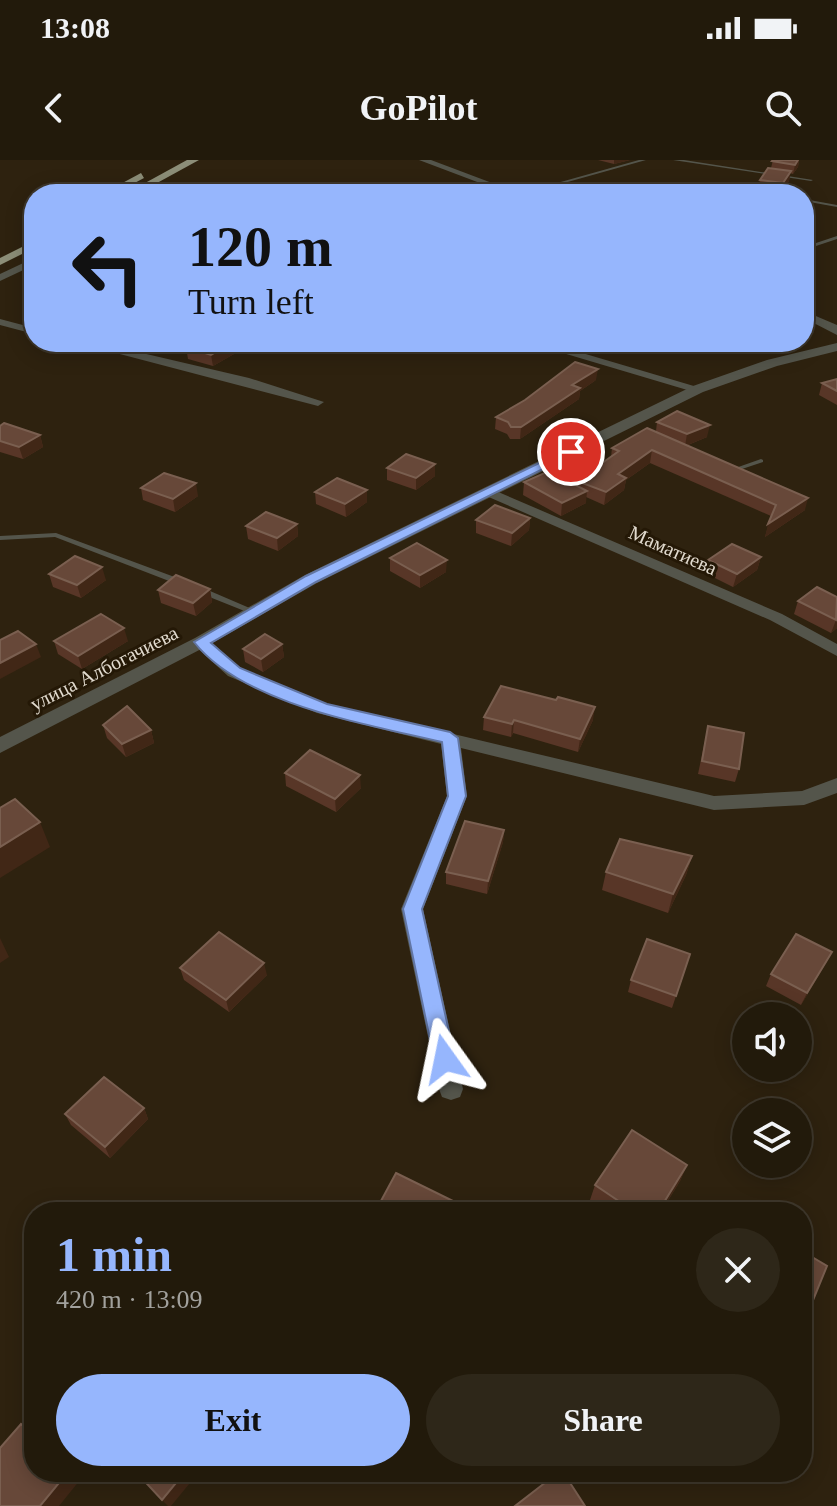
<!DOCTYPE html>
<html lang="en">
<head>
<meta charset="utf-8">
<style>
  body { margin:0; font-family:"Times New Roman",serif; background:#2e2719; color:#f1f3f6; height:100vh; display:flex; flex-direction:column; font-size:30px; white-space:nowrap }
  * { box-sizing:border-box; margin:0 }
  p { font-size:26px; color:#a2a19d }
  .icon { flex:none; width:44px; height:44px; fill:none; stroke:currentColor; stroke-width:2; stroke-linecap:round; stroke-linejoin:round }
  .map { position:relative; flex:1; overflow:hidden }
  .drawer { position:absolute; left:24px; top:1042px; width:788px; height:280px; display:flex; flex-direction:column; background:#221a0b; border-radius:32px; box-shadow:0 4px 20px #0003,0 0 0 2px #3f382c }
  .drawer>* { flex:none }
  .banner { position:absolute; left:24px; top:24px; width:790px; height:168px; border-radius:32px; box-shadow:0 4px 20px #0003,0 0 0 2px #3f382c; background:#96b6fd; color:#111; overflow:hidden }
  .buttons { position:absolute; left:732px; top:842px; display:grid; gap:16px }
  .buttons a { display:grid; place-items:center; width:80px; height:80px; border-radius:50%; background:#221a0b; box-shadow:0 4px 20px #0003,0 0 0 2px #3f382c; font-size:40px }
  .pin { position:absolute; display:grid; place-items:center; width:68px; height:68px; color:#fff; margin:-34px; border:4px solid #fff; border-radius:50%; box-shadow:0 2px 8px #0007 }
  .me { position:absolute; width:88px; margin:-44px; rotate:348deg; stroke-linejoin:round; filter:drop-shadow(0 0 6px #0008) }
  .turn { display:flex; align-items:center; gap:28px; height:168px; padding:0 32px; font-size:36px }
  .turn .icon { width:104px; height:104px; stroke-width:2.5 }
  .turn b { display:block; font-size:56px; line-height:68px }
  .round { display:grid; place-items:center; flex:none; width:84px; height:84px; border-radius:42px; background:#2e2719 }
  .headline { display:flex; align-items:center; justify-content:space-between; height:136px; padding:0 32px }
  h1 { font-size:48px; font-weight:700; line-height:60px; color:#96b6fd }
  .cta { display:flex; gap:16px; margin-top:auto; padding:16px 32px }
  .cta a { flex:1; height:92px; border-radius:48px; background:#96b6fd; color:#111; font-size:32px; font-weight:700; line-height:92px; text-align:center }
  .cta a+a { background:#2e2719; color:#f1f3f6 }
  .status { display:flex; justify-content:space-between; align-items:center; height:56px; padding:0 40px; background:#221a0b; direction:ltr }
  .status svg { height:22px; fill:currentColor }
  header { display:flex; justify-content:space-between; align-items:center; height:104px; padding:0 32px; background:#221a0b; font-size:36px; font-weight:700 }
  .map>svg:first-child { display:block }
</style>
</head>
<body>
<div class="status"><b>13:08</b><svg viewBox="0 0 49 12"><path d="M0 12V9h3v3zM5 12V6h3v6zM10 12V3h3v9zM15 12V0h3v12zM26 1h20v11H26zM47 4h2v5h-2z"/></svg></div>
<header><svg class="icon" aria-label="back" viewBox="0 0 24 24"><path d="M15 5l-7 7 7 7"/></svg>GoPilot<svg class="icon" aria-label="search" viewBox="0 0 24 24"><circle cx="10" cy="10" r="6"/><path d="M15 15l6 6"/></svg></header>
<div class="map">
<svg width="837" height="1346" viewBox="0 0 837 1346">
  <rect width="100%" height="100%" fill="#2e220f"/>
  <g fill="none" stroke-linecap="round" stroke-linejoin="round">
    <g fill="#54554b" fill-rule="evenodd">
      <polygon points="639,0 646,0 525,34 518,34"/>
      <polygon points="673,0 684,0 813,20 811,21"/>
      <polygon points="804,39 837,45 837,47 804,41"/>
      <polygon points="837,76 837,79 804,90 804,87"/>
      <polygon points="761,299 763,300 763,302 730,313 727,311"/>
      <polygon points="56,373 188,422 189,424 188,426 182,426 55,377 0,380 0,376"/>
      <polygon points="197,428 203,428 259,452 258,454 252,454 197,432"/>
    </g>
    <g fill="#54554b" fill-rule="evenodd">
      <polygon points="419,0 431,0 521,34 509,34"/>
      <polygon points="34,98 34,105 0,121 0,114"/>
      <polygon points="804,151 837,165 837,175 804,158"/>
      <polygon points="0,159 34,168 34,174 0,165"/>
      <polygon points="74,182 95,182 249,218 324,242 318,246"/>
      <polygon points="526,182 545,182 704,229 694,232"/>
      <polygon points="489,328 782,454 837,484 837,496 770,460 484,335 484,329"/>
      <polygon points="201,477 207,478 240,508 328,544 714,636 802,631 837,618 837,633 804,645 714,650 461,588 467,636 423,749 463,929 460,937 451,940 442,937 439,929 401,749 447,636 441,584 317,553 228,516 195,486 193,482"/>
    </g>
    <polygon fill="#54554b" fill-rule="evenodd" points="837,183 837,191 777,206 703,232 317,423 207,486 0,593 0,577 195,478 305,415 693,226 767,200"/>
    <g fill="#8c8e78" fill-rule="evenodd">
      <polygon points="187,0 199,0 137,34 125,34"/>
      <polygon points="141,13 144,18 114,34 102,34"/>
      <polygon points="34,81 34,88 0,105 0,98"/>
    </g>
  </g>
  <g fill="#583627">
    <polygon points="598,0 630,0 614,4"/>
    <polygon points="773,0 799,0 798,7 793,14 790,13 789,21 781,33 758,29 760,20 771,8"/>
    <polygon points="438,182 497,182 490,187 472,183 462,189"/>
    <polygon points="186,187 234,194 213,206 188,199"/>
    <polygon points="837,219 837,245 819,235 822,223"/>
    <polygon points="596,220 580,231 579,239 520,279 510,279 507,274 495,269 496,257"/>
    <polygon points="657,262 707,277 688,285 805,350 765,377 771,356 650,303 626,320 624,330 604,345 586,337 586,343 561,356 523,335 524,322 576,325 577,321 611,297 612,288 656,271"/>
    <polygon points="0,266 40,275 43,287 23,299 0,292"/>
    <polygon points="387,308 435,316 416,330 387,320"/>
    <polygon points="141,328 198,336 175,352 143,340"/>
    <polygon points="367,330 367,342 346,357 316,344 315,332"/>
    <polygon points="530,358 529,370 511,386 476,373 476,360"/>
    <polygon points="297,364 298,376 278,391 248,379 246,366"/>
    <polygon points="761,397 757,410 733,427 705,413 708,400"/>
    <polygon points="390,398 446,412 420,428 390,411"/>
    <polygon points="49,414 106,420 81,438 53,427"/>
    <polygon points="210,429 212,442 196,456 161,443 158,430"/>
    <polygon points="837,437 837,468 831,473 794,454 798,441"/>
    <polygon points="54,481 128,481 82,509 58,494"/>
    <polygon points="282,484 284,497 263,512 245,502 243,489"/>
    <polygon points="484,557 593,560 578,592 513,573 511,577 483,570"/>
    <polygon points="103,565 151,570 154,583 126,597 107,578"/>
    <polygon points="708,566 739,609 735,622 698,614"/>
    <polygon points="285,613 361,628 336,652 286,626"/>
    <polygon points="504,670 503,682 487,734 446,724 446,712"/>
    <polygon points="692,696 686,715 668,753 602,730 606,712"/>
    <polygon points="832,792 801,845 766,826 771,814"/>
    <polygon points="690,794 672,848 628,832 631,820"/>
    <polygon points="180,808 267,815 229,852 184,820"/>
    <polygon points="144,948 148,959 110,998 71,965 65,954"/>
    <polygon points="687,1005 680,1021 661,1052 607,1052 590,1040 595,1025"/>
  </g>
  <g fill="#412716">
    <polygon points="614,0 630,0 614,4"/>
    <polygon points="798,0 799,0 798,7 793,14 795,5"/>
    <polygon points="791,11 789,21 781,33 783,23"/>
    <polygon points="232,182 234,194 213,206 211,195"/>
    <polygon points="463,182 473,182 472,183 462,189"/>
    <polygon points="598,209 596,220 580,231 579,239 520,279 521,267 572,225"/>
    <polygon points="710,265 707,277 685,286 687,274"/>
    <polygon points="40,275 43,287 23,299 19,287"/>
    <polygon points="652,290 650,303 626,320 624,330 604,345 606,332 618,314"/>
    <polygon points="435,304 435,316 416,330 416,318"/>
    <polygon points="196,323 198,336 175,352 173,339"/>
    <polygon points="367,330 367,342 346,357 345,344"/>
    <polygon points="587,331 586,343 561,356 562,343"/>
    <polygon points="808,338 805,350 765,377 768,364"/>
    <polygon points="530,358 529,370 511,386 512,373"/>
    <polygon points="297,364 298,376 278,391 277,378"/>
    <polygon points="761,397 757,410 733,427 737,414"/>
    <polygon points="447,400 446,412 420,428 420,415"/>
    <polygon points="102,407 106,420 81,438 77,425"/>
    <polygon points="210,429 212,442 196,456 193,443"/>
    <polygon points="837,459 837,468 831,473 836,460"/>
    <polygon points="124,468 128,481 82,509 78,496"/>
    <polygon points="36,484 41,497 0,519 0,503"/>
    <polygon points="282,484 284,497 263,512 261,499"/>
    <polygon points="595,547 593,560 578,592 580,579"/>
    <polygon points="514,560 513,573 511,577 512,564"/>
    <polygon points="151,570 154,583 126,597 122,584"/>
    <polygon points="360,615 361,628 336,652 335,639"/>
    <polygon points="40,662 50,687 0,718 0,687"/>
    <polygon points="504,670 503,682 487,734 488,721"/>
    <polygon points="692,696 686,715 668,753 673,734"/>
    <polygon points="0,778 9,797 0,803"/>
    <polygon points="832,792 825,805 801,845 807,833"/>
    <polygon points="264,803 267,815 229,852 226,840"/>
    <polygon points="144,948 148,959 110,998 105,987"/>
    <polygon points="687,1005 680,1021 661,1052 658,1052"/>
    <polygon points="68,1312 72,1312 80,1320 59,1346 40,1346"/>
    <polygon points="185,1312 199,1312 171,1346 168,1346 162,1340"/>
  </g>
  <g fill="#674839" stroke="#7a5f50" stroke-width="2">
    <polygon points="773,0 798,0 795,5 772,1"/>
    <polygon points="768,8 791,11 783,23 760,20"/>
    <polygon points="195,182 232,182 211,195 186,187"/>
    <polygon points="575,202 598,209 572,225 580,228 521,267 511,267 508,262 496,257 525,240"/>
    <polygon points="837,219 837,231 822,223"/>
    <polygon points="677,251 710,265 687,274 657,262"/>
    <polygon points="4,263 40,275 19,287 0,281 0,266"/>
    <polygon points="647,268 808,338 768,364 776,345 652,290 618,314 626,318 606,332 577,321 619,291 612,288"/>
    <polygon points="406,294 435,304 416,318 387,308"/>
    <polygon points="549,311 587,331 562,343 524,322"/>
    <polygon points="164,313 196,323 173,339 141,328"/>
    <polygon points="337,318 367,330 345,344 315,332"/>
    <polygon points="495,345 530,358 512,373 476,360"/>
    <polygon points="266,352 297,364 277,378 246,366"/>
    <polygon points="417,383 447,400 420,415 390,398"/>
    <polygon points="732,384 761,397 737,414 708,400"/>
    <polygon points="75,396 102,407 77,425 49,414"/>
    <polygon points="176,415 210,429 193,443 158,430"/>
    <polygon points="817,427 837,437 836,460 798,441"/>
    <polygon points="101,454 124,468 78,496 54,481"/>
    <polygon points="18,471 36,484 0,503 0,480"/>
    <polygon points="265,474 282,484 261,499 243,489"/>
    <polygon points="501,526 556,540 558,537 595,547 580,579 514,560 512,564 484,557"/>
    <polygon points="127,546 151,570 122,584 103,565"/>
    <polygon points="708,566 744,573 739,609 702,601"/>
    <polygon points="310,590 360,615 335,639 285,613"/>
    <polygon points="15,639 40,662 0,687 0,648"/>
    <polygon points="465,661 504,670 488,721 446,712"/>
    <polygon points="620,679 692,696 673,734 606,712"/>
    <polygon points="219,772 264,803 226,840 180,808"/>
    <polygon points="796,774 832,792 807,833 771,814"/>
    <polygon points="647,779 690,794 676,836 631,820"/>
    <polygon points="104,917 144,948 105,987 65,954"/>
    <polygon points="632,970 687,1005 658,1052 635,1052 595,1025"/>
    <polygon points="396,1013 453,1041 447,1052 375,1052"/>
    <polygon points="802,1091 827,1106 802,1167"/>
    <polygon points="21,1264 34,1277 34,1312 68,1312 40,1346 0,1346 0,1288"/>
    <polygon points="136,1312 185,1312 162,1340"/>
    <polygon points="559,1312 563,1312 585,1346 515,1346"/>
  </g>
  <path fill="#96b6fd" stroke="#6276a4" stroke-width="2" d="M566,290L577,292L316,422L211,483L240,508L327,544L450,572L458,578L466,636L422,749L455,899L452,906L445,909L437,906L434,899L403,749L448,636L442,582C367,564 244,545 194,482L306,416Z"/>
  <g text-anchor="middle" stroke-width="6" stroke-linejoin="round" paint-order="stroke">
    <g font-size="20" fill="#e1dace" stroke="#241806">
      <text transform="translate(673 390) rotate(24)" y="7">Маматиева</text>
      <text transform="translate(104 508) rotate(-27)" y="7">улица Албогачиева</text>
    </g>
  </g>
</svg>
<div class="buttons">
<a><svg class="icon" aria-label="sound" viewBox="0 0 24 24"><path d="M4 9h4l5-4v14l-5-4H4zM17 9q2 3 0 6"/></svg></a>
<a><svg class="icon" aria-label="layers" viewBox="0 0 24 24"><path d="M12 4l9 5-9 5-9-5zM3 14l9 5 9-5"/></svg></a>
</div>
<div class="pin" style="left:571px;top:292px;background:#d93025"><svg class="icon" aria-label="arrive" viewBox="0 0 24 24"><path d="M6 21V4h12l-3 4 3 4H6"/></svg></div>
<svg class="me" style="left:445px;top:899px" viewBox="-20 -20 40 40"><path d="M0-17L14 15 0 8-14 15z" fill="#96b6fd" stroke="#fff" stroke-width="4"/></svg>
<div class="banner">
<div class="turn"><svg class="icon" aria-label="left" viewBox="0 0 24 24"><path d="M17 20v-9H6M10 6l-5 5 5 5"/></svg><div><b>120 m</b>Turn left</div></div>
</div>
<section class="drawer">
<div class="headline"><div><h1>1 min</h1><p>420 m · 13:09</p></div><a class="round"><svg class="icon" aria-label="close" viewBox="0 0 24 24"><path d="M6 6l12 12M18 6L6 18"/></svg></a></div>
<div class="cta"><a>Exit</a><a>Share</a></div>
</section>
</div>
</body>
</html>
